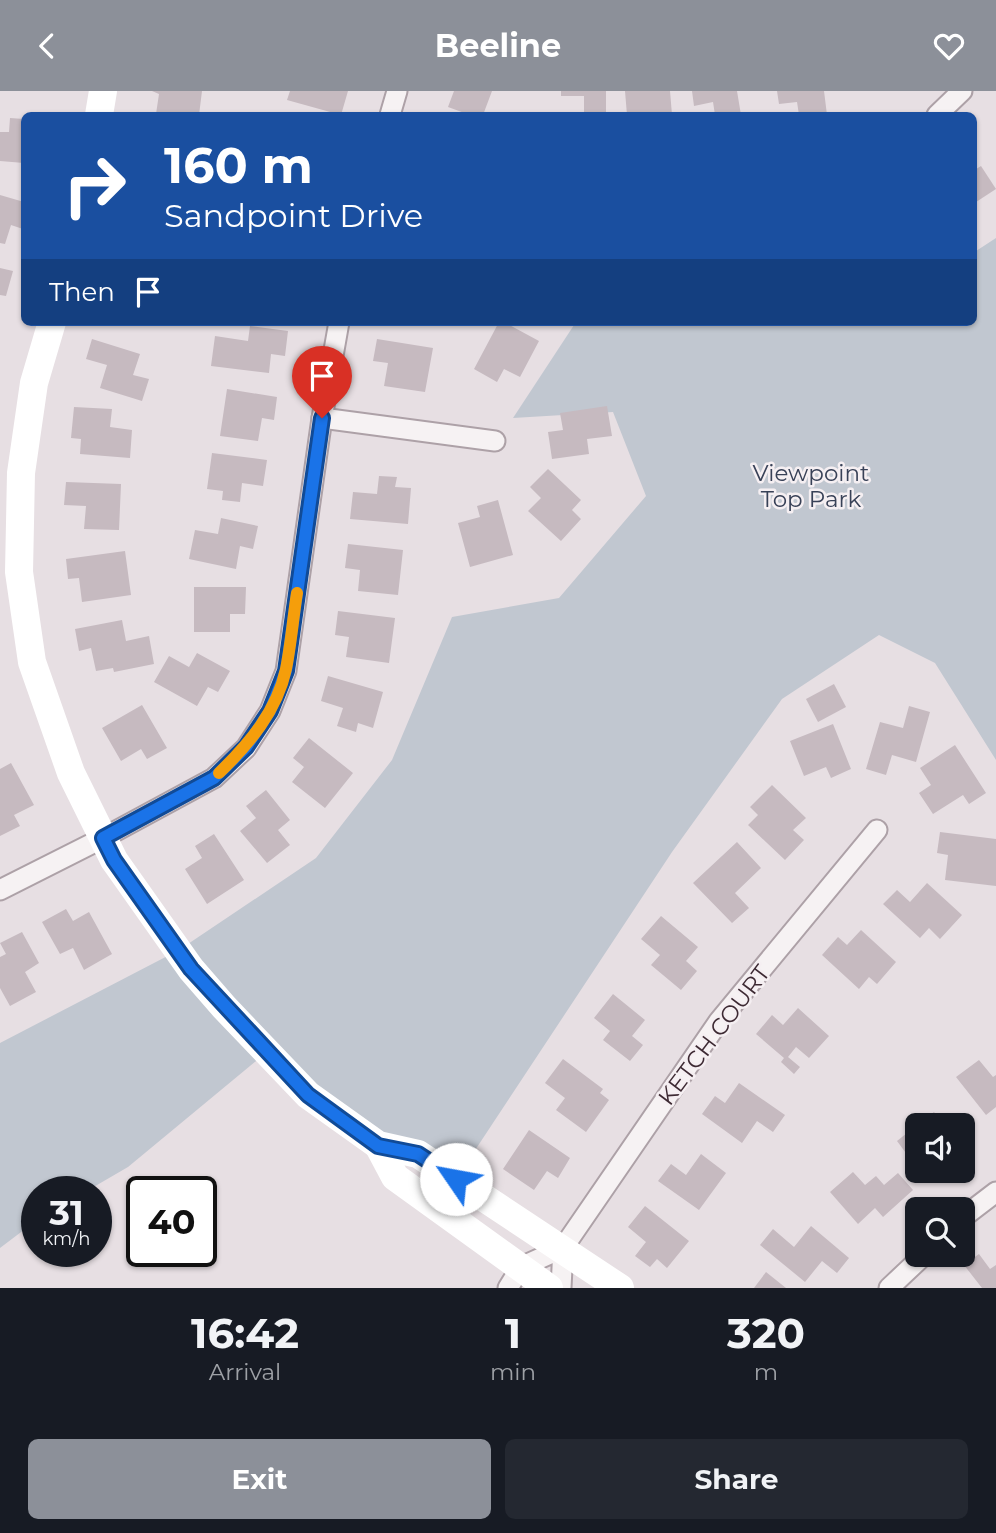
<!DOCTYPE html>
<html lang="en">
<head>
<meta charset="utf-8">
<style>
  body { margin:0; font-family:Montserrat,sans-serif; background:#242831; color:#f1f3f6; height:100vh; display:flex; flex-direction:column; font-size:26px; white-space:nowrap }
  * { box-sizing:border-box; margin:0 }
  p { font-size:23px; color:#9ea1a6 }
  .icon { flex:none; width:38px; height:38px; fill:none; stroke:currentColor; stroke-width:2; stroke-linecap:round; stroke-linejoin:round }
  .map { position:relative; height:1197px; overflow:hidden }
  .side { display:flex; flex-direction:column; background:#171b24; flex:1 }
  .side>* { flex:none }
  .guide { position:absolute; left:21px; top:21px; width:956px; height:214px; border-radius:10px; box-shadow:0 2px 5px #0004; background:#1a4fa0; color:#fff; overflow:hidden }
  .controls { position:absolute; left:905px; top:1022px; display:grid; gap:14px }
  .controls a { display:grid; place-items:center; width:70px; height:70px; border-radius:10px; background:#171b24; box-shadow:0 2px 5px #0004; font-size:35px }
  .speed { position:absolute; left:21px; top:1085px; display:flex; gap:14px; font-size:35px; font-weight:700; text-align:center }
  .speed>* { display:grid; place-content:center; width:91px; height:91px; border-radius:50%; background:#171b24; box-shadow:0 2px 5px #0004; line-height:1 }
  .speed small { font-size:18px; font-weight:400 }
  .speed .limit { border:4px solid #111; border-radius:10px; background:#fff; color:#111 }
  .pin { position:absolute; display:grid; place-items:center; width:60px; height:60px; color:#fff; margin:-72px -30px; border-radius:50% 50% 50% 0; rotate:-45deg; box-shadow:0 0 7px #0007 }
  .pin .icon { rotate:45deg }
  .me { position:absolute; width:77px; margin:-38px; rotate:303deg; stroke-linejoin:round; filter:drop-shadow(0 0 5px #0008) }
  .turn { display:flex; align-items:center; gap:24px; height:147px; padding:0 28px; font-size:32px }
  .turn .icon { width:91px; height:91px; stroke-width:2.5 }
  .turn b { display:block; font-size:49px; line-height:60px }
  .then { display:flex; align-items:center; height:66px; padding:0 28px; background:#0003; gap:14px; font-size:26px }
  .eta { display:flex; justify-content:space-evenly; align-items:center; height:119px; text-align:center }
  .eta b { font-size:42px; font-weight:700; line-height:49px }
  .primary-button { display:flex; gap:14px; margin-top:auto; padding:14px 28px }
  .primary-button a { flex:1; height:80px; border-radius:10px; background:#8c9099; color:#fff; font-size:28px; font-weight:700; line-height:80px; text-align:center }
  .primary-button a+a { background:#242831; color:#f1f3f6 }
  header { display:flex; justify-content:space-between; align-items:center; height:91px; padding:0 28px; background:#8c9099; color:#fff; font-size:32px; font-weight:700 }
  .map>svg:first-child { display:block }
</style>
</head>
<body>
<header><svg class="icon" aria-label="back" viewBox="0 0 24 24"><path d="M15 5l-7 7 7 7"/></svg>Beeline<svg class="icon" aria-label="heart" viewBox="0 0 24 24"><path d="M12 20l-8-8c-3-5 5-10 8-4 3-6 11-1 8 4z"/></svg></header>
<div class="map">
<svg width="996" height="1197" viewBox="0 0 996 1197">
  <rect width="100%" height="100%" fill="#e7dfe3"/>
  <polygon fill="#c1c7d0" points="996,147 996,669 935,572 879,544 782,608 672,761 456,1088 378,1054 267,961 128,1076 85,1101 37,1101 37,1129 0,1157 0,952 179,859 316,767 392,669 452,526 559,507 646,405 613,321 513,327 576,231 973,231 973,162"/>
  <g fill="#c6bac0">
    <polygon points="152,0 202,0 199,24 156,23 159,3"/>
    <polygon points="290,0 348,0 341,24 287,9"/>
    <polygon points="454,0 492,0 483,24 470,24 448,16"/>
    <polygon points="561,0 606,0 606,24 584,24 584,5 561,5"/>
    <polygon points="625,0 670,0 672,24 627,24"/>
    <polygon points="692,0 737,0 741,24 715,24 713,11 694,15"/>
    <polygon points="777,0 824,0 827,24 799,24 797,11 779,13"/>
    <polygon points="10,27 24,28 24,72 0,70 0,41 9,41"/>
    <polygon points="981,75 996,98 973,113 973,80"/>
    <polygon points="0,104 24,111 23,138 11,134 5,153 0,152"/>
    <polygon points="0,177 13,180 6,205 0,204"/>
    <polygon points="499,231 504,231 539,250 520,286 504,278 497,291 474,278"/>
    <polygon points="250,235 288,240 285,265 271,263 269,282 211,275 215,245 248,250"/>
    <polygon points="92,248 140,263 133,284 149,288 142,310 100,297 107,274 86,268"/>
    <polygon points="377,248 433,257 425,301 384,295 388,272 373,270"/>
    <polygon points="227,298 277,306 274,329 262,327 258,350 220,345"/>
    <polygon points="607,315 612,345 587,348 589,363 552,368 548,341 563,339 560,322"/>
    <polygon points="74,316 112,318 110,336 132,339 130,367 80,363 81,348 71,347"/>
    <polygon points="212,362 267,369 263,395 242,392 240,411 222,409 223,400 207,398"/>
    <polygon points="548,378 581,409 572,419 581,428 561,450 528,420 541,407 530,396"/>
    <polygon points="379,385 397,386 395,396 411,397 408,433 350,428 353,401 377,403"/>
    <polygon points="66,391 121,393 119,439 84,438 86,415 64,414"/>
    <polygon points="498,409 513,464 470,476 458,432 480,426 477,415"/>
    <polygon points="221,427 258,435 253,458 240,455 236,478 189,468 195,439 218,443"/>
    <polygon points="348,453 403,459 398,504 358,500 360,479 345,477"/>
    <polygon points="125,460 131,504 82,511 79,487 68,488 66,468"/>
    <polygon points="194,496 246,496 245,523 230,523 230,541 194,541"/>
    <polygon points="338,520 395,527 389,572 346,566 349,546 335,544"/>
    <polygon points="122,529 126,550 149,545 154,573 114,581 113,577 96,580 91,557 79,560 75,538"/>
    <polygon points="197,562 230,580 218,601 208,596 197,615 154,591 169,565 189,576"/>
    <polygon points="328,585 383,601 373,637 358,632 356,641 337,635 343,617 321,610"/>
    <polygon points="834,593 846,616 818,631 806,608"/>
    <polygon points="142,614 167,657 147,668 141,658 121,670 102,637"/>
    <polygon points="909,615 930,621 916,671 892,664 886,684 866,678 880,631 903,637"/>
    <polygon points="833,633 851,678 831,687 826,676 804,685 790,650"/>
    <polygon points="309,647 353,682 325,717 292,691 304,676 293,667"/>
    <polygon points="955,654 986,702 969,713 963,704 933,723 919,702 931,694 920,677"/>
    <polygon points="11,672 34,714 14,724 20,735 0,745 0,678"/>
    <polygon points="772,694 806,727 793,739 804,749 785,769 748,734 758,724 750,716"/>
    <polygon points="266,699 290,729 278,739 290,754 267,772 240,740 256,727 246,715"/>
    <polygon points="940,741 996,748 996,795 945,789 948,764 937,762"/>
    <polygon points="214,743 244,789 207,813 185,778 202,767 195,755"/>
    <polygon points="737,751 761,777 735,802 749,817 732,832 693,792"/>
    <polygon points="927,792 962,824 940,848 929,837 920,847 883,813 897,799 910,811"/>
    <polygon points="66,818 73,830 89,821 112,863 84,879 73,857 60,863 42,831"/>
    <polygon points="661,825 698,856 686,870 697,880 681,899 651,874 660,864 641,848"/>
    <polygon points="861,839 896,871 877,893 869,886 859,898 822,864 838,846 847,854"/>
    <polygon points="22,841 39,872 25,881 36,901 10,915 0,897 0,866 6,863 0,852"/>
    <polygon points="613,903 645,929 632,945 643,954 630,970 603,949 610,940 594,927"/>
    <polygon points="798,917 829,945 809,967 796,956 788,966 800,976 794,983 781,971 784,967 756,943 772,924 783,934"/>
    <polygon points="563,968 603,998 600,1002 609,1009 586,1041 556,1019 565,1007 545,992"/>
    <polygon points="979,969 993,986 996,984 996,1016 986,1024 956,986"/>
    <polygon points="739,992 785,1024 773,1041 757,1030 742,1052 702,1023 715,1005 725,1012"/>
    <polygon points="934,1021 944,1034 917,1034"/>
    <polygon points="917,1034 917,1077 897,1050"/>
    <polygon points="529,1039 570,1067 558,1087 547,1080 534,1099 503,1078"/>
    <polygon points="701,1063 726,1082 699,1119 658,1090 671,1073 686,1084"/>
    <polygon points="853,1081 865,1094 876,1085 884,1094 898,1082 913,1099 883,1126 875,1117 858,1133 830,1101"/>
    <polygon points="645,1115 689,1150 667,1177 657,1168 650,1176 635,1165 646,1151 628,1136"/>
    <polygon points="811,1135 849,1167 837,1182 822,1170 805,1191 760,1154 773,1138 794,1156"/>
    <polygon points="979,1163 990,1178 996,1174 996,1197 982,1197 964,1174"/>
    <polygon points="766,1181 786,1197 754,1197"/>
  </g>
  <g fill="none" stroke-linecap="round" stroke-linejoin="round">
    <defs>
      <g id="street">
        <polyline points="390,24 397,0"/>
        <polyline points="937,24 962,0"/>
        <polyline points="322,327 495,350"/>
        <polyline points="0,799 103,747 214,687 246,657 270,620 286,580 322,327 339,231"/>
        <polyline points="962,1127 996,1101"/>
        <polyline points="563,1157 719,930 877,739"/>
        <polyline points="508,1197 521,1176 563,1157 561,1197"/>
        <polyline points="889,1197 924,1164"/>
      </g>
    </defs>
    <use href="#street" stroke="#ada1a7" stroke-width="23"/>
    <use href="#street" stroke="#f6f2f3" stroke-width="19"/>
    <g stroke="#fff" stroke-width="28">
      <polyline points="99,24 103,0"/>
      <polyline points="52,231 34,292 21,382 19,481 32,571 71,682 114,769 191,878 224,916 308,1004 378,1054 418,1063 620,1197"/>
      <polyline points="378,1054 395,1086 549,1197"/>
    </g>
  </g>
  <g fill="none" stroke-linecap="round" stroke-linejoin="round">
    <defs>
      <polyline id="route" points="322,327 286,580 270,620 246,656 214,687 103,747 114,769 191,878 308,1004 378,1055 418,1063 456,1088"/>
    </defs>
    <use href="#route" stroke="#114b97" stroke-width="18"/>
    <use href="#route" stroke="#1a73e8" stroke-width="12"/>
    <path stroke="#f59e0b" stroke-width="12" d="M219,682C249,653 277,620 286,578C291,553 293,527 297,502"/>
  </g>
  <g text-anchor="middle" stroke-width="5" stroke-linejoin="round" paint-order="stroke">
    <g font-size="23" fill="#384157" stroke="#f5eff2">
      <text x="811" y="390">Viewpoint<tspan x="811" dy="26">Top Park</tspan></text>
    </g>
    <g font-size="23" fill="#3d2a33" stroke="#f5eff2">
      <text transform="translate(714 944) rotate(-53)" y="8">KETCH COURT</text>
    </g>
  </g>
</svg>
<div class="controls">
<a><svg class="icon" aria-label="sound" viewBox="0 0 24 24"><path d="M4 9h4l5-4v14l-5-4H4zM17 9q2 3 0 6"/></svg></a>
<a><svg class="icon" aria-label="search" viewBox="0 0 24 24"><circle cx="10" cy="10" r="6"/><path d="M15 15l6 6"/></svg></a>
</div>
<div class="speed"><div>31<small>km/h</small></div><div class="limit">40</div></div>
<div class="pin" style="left:322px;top:327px;background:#d93025"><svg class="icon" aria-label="arrive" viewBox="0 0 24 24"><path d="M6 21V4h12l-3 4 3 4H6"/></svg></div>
<svg class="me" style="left:456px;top:1088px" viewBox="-20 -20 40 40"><circle r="19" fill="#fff"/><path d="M0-13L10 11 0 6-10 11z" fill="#1a73e8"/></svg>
<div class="guide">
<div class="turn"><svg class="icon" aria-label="right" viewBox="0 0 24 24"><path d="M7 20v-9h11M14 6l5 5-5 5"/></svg><div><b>160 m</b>Sandpoint Drive</div></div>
<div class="then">Then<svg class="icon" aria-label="arrive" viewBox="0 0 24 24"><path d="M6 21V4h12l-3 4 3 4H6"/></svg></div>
</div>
</div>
<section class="side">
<div class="eta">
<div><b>16:42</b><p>Arrival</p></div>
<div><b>1</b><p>min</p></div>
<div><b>320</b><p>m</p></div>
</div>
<div class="primary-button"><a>Exit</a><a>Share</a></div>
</section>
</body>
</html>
